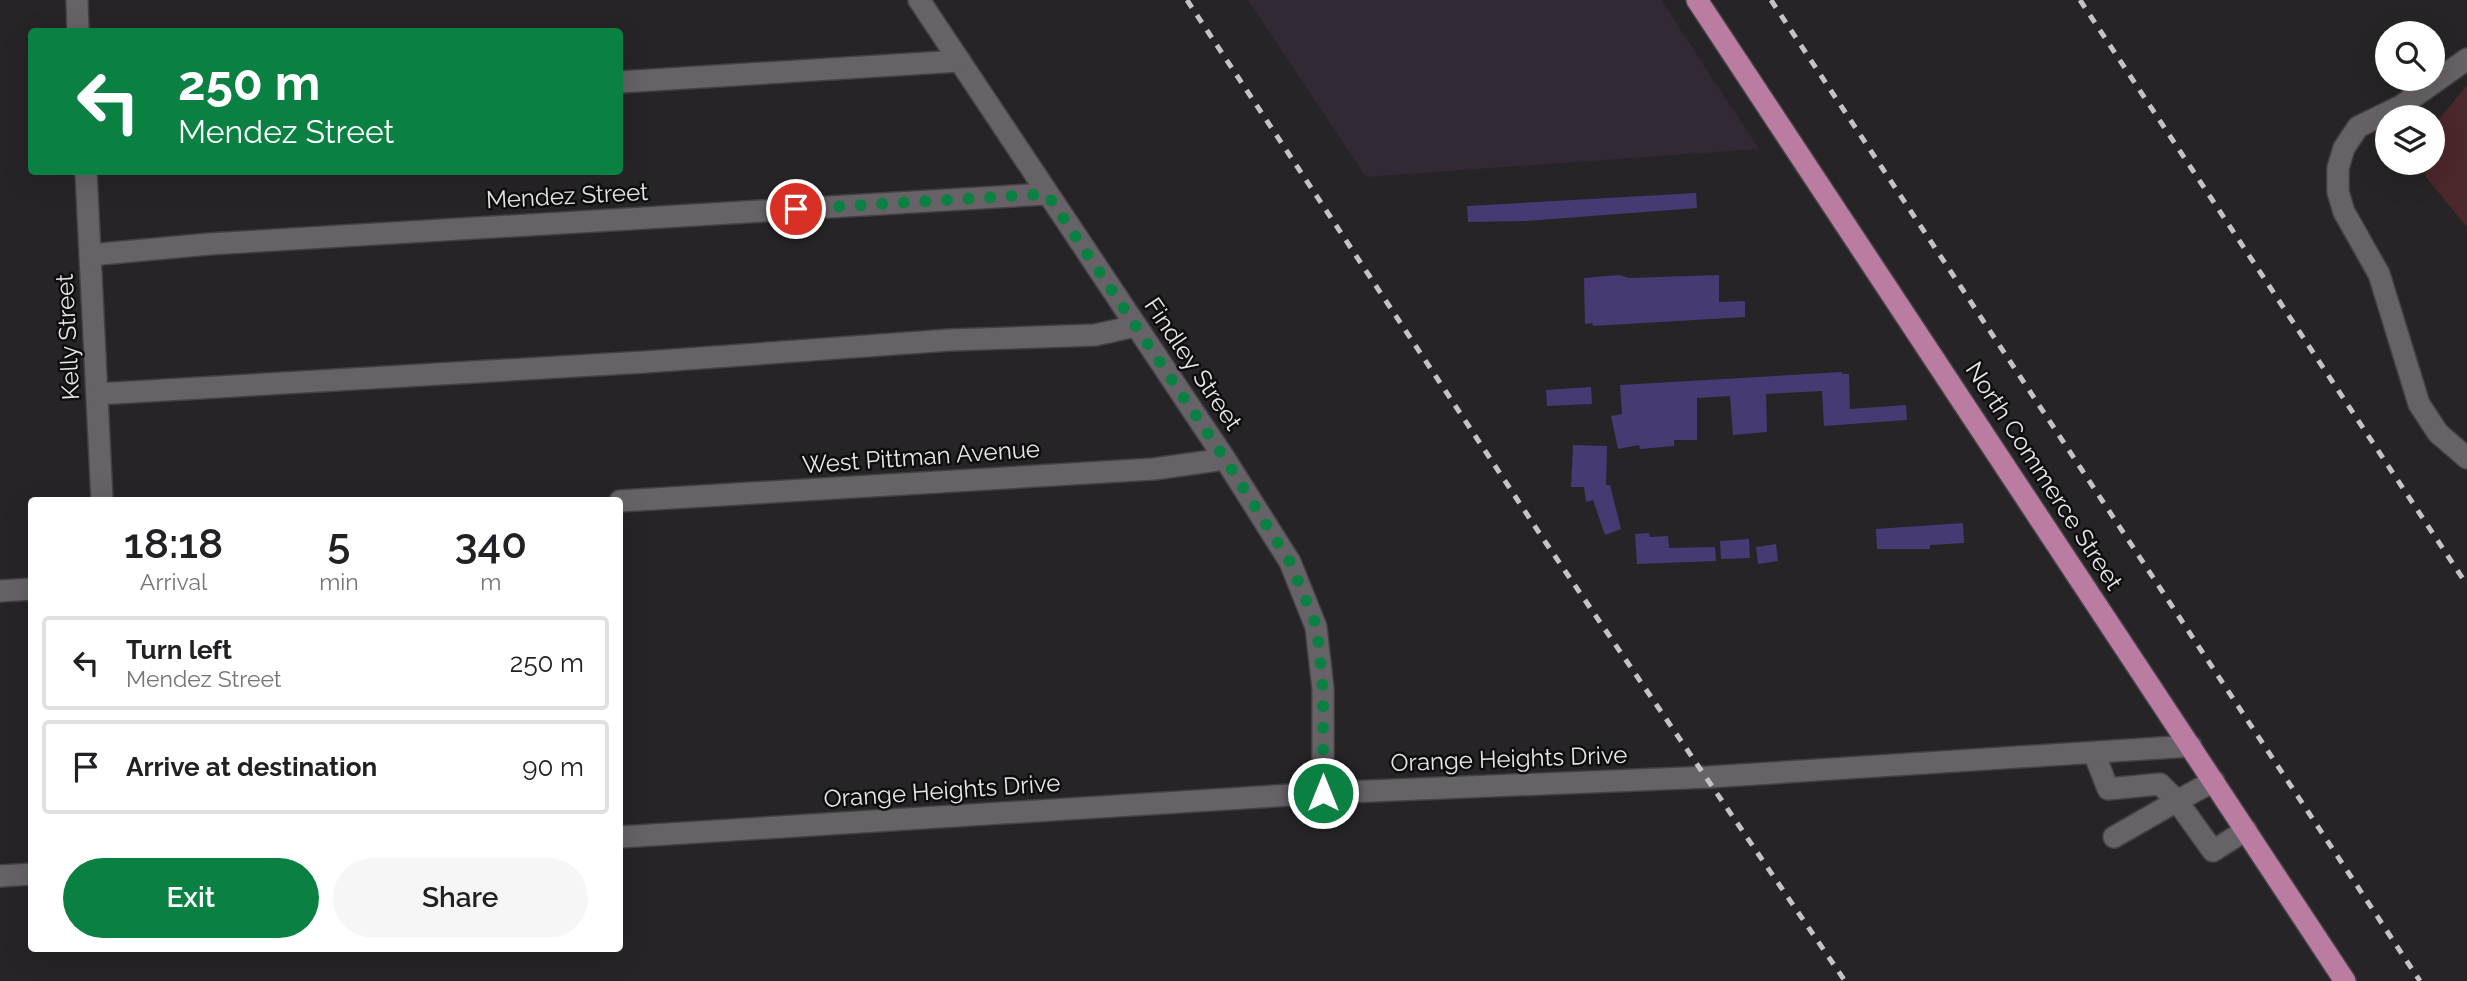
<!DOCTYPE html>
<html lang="en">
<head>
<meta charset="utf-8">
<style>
  body { margin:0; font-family:Raleway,sans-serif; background:#f6f6f6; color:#202124; height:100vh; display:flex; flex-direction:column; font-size:26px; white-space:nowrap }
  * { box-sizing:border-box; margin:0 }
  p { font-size:23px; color:#757577 }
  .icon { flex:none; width:38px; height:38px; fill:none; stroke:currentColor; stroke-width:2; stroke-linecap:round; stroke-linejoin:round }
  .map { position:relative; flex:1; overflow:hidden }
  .sheet { position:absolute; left:28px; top:497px; width:595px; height:455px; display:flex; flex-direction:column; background:#fff; border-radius:7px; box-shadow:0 7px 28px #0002 }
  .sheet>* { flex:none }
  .banner { position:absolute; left:28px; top:28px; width:595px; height:147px; border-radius:7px; box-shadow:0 7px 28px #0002; background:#0b8043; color:#fff; overflow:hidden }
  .fabs { position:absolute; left:2375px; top:21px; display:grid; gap:14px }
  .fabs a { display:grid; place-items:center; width:70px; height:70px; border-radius:50%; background:#fff; box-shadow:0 7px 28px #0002; font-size:35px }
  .pin { position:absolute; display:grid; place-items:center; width:60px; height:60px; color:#fff; margin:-30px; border:4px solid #fff; border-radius:50%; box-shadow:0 2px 7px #0007 }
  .me { position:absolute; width:77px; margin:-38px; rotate:0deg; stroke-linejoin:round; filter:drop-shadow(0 0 5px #0008) }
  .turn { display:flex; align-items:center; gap:24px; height:147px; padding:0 35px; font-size:32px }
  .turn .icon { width:91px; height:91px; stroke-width:2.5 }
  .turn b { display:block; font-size:49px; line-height:60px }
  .eta { display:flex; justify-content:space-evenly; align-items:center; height:119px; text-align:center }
  .eta b { font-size:42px; font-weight:600; line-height:49px }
  .button { display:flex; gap:14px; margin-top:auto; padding:14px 35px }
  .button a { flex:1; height:80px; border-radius:42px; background:#0b8043; color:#fff; font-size:28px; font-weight:600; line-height:80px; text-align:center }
  .button a+a { background:#f6f6f6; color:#202124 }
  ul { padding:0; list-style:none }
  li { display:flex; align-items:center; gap:21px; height:94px; margin:0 14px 10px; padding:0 21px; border:4px solid #e0e0e0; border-radius:7px }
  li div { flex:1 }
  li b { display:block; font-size:26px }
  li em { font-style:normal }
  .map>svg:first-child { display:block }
</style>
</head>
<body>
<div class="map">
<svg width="2467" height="981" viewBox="0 0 2467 981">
  <rect width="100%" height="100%" fill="#272428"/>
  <polygon fill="#312933" points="1248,0 1661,0 1759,149 1366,177"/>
  <polygon fill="#4c272b" points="2467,85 2467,227 2426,177 2424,163 2432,163 2433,127"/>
  <g fill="#473972">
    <polygon points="1696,193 1697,208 1526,221 1468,222 1467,206"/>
    <polygon points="1619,275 1629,278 1719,275 1719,302 1745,301 1745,317 1593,326 1592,323 1585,324 1584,278"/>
    <polygon points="1842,372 1842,374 1849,374 1850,409 1906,405 1907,420 1824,426 1822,391 1766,394 1767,432 1733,435 1730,396 1697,398 1697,440 1674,440 1674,446 1640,449 1639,445 1618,449 1611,416 1622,414 1620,385"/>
    <polygon points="1591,387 1592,404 1547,406 1546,390"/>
    <polygon points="1573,445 1607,446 1606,485 1610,485 1621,529 1605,535 1593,500 1586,502 1584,487 1571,487"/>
    <polygon points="1963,523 1964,543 1930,545 1930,549 1877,549 1876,529"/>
    <polygon points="1649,533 1650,537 1668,536 1669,548 1715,547 1716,561 1637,564 1635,534"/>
    <polygon points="1749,539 1750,558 1721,559 1720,541"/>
    <polygon points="1776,544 1778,561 1758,564 1756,547"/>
  </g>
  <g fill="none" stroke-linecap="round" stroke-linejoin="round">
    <defs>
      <g id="minor">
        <polyline points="77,0 78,32"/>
        <polyline points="919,0 1225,459 1290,562 1316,627 1323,689 1323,793"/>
        <polyline points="2467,59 2401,106 2358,127 2344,148 2338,168 2338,192 2344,212 2379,274 2419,404 2438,433 2467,458"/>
        <polyline points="620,82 960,61"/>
        <polyline points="86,172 102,500"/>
        <polyline points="90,255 209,244 1047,194"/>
        <polyline points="97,394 645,362 950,340 1095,335 1136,326"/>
        <polyline points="620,501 1154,469 1225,459"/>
        <polyline points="0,591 32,589"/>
        <polyline points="2094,753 2108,789 2160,784 2177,801 2214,781"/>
        <polyline points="620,837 1323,793 1709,777 2191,746"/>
        <polyline points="2114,837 2177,801 2213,851 2246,830"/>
        <polyline points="0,876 32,874"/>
      </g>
      <polyline id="major" points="1697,0 2345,981"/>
    </defs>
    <use href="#minor" stroke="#444145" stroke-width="24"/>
    <use href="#major" stroke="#444145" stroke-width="24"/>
    <use href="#minor" stroke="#666267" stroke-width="21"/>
    <use href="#major" stroke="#bb7ca1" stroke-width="21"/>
    <g stroke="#c5c3c6" stroke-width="5" stroke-dasharray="9 9" stroke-linecap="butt">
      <polyline points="1187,0 1546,543 1845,981"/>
      <polyline points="1771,0 2420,981"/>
      <polyline points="2080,0 2467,585"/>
    </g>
  </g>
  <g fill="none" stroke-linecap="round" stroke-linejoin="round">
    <polyline stroke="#0b8043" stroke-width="12" stroke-dasharray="0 21.6" points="796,209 1047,194 1225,459 1290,562 1317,627 1323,689 1323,793"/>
  </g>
  <g text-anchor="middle" stroke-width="5" stroke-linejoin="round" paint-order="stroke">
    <g font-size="24" fill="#e8e6e9" stroke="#0f0e0f">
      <text transform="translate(567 196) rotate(-3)" y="8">Mendez Street</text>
      <text transform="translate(68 337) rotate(-93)" y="8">Kelly Street</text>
      <text transform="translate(1193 364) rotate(56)" y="8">Findley Street</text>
      <text transform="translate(921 457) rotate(-4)" y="8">West Pittman Avenue</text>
      <text transform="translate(2044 476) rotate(57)" y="8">North Commerce Street</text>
      <text transform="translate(1509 759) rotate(-2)" y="8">Orange Heights Drive</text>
      <text transform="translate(942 791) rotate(-4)" y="8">Orange Heights Drive</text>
    </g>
  </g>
</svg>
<div class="fabs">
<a><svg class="icon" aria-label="search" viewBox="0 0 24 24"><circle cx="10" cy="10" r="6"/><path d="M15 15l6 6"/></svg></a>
<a><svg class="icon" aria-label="layers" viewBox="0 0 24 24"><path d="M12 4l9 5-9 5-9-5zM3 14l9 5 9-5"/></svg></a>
</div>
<div class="pin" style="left:796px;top:209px;background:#d93025"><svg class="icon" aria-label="arrive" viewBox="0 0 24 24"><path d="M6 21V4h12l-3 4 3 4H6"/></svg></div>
<svg class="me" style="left:1323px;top:793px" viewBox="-20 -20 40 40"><circle r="17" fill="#0b8043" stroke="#fff" stroke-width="3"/><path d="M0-11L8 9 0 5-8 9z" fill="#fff"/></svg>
<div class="banner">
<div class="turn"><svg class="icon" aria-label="left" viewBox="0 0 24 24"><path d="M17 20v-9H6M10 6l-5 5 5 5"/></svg><div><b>250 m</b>Mendez Street</div></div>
</div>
<section class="sheet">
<div class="eta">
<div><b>18:18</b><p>Arrival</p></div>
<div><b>5</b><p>min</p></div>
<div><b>340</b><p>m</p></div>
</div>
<ul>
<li><svg class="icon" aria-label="left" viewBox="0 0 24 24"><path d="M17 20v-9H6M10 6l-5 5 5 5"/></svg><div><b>Turn left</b><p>Mendez Street</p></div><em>250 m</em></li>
<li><svg class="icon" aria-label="arrive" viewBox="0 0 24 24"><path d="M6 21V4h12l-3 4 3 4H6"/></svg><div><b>Arrive at destination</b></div><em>90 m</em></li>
</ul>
<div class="button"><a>Exit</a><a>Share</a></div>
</section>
</div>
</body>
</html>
